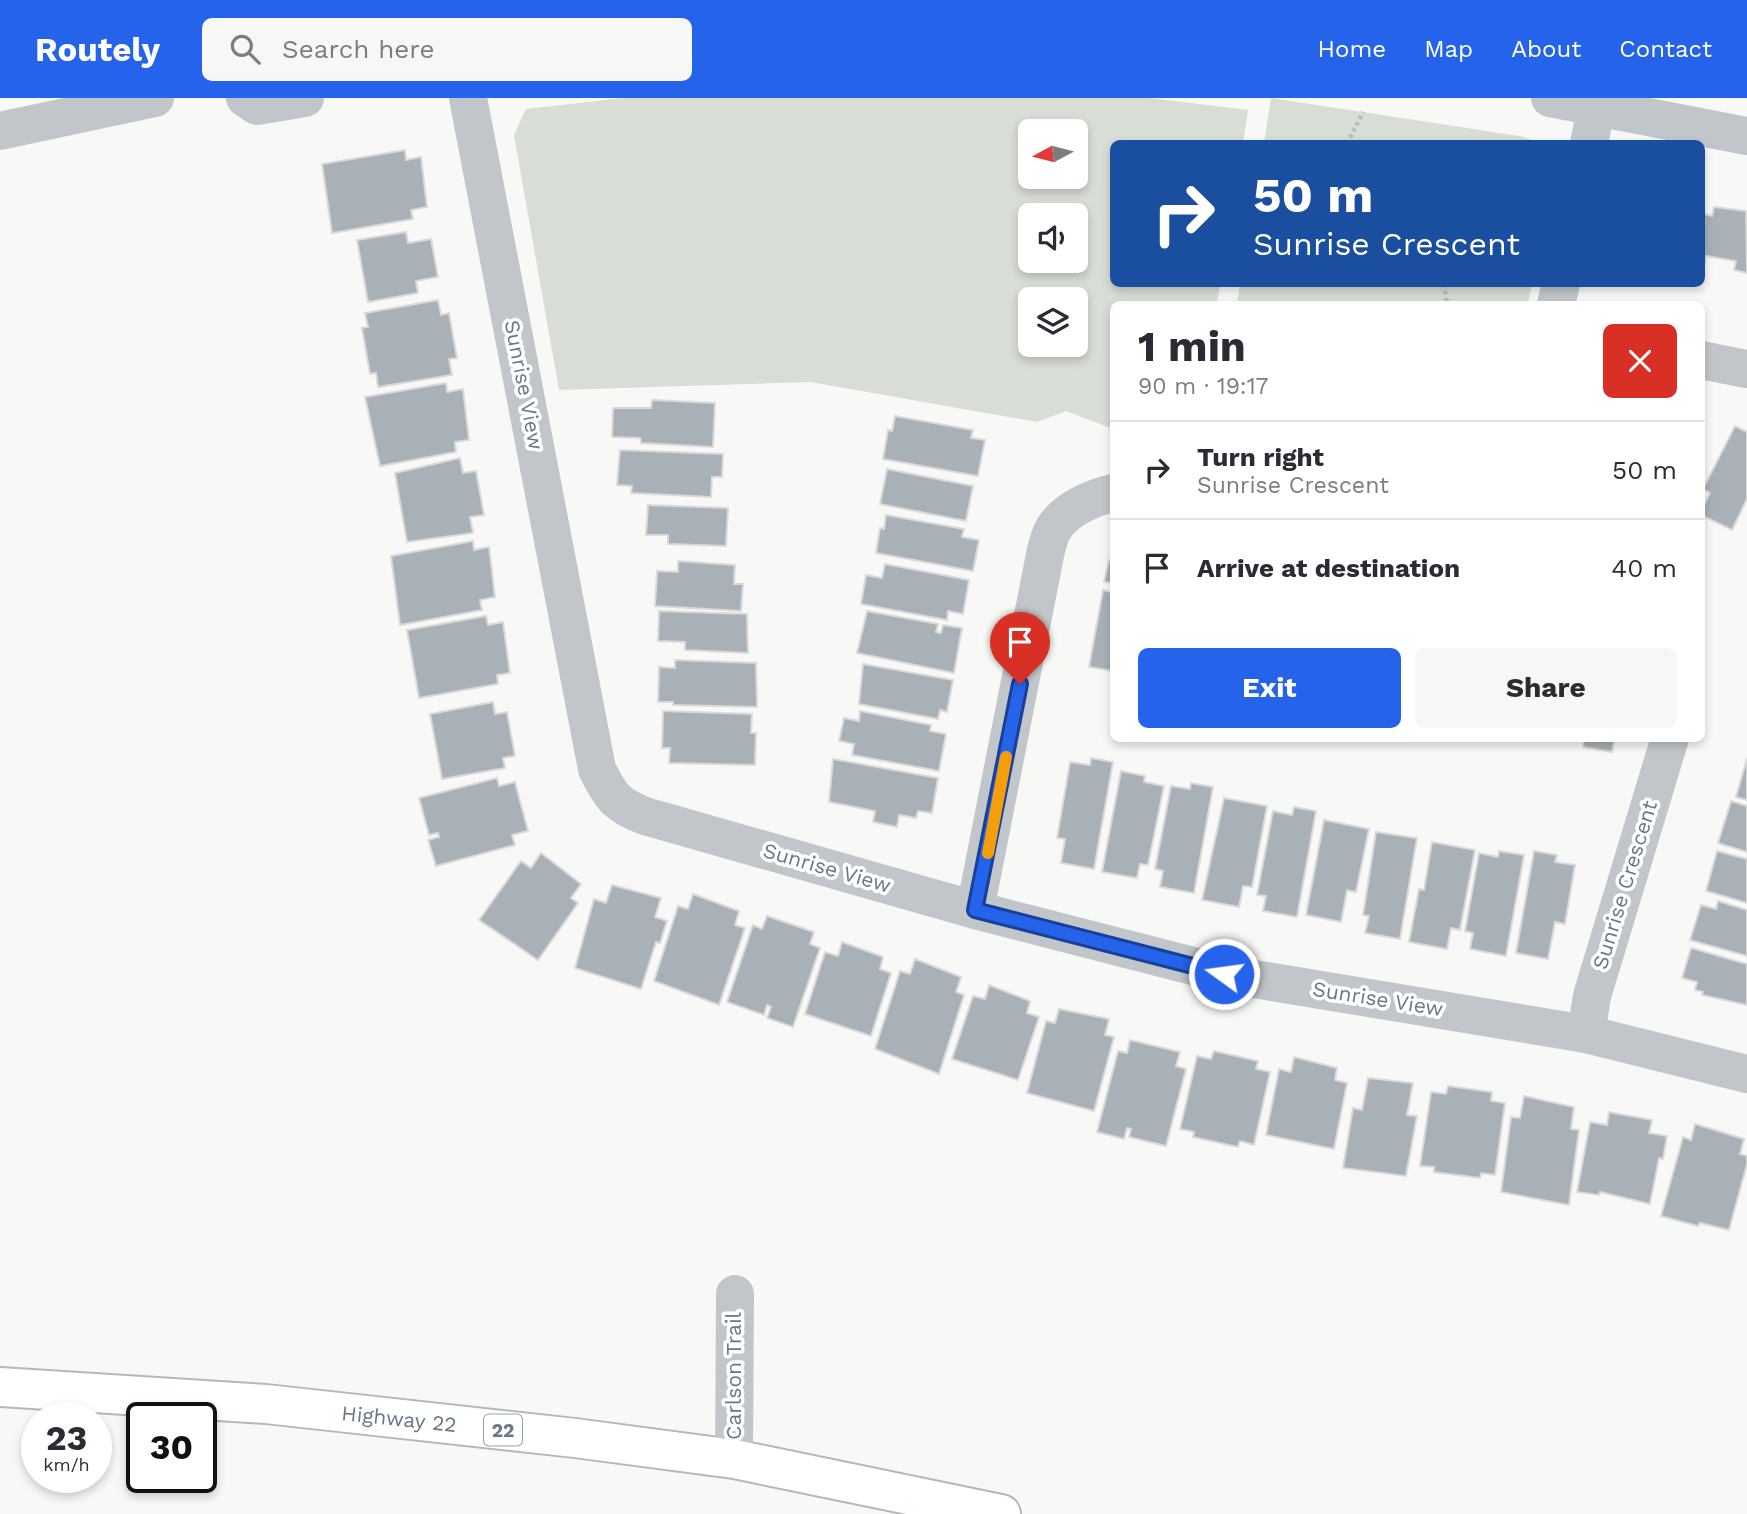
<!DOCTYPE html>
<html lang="en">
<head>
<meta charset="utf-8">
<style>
  body { margin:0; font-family:"Work Sans",sans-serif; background:#f7f7f7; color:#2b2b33; height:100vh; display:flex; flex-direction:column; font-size:26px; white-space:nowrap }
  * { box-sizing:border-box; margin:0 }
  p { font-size:23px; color:#7c7c81 }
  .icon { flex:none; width:38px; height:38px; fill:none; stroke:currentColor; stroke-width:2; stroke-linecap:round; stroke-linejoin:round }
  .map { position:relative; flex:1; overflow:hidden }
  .drawer { position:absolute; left:1110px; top:203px; width:595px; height:441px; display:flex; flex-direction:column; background:#fff; border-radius:10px; box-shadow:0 4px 10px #0003 }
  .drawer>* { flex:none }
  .guide { position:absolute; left:1110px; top:42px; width:595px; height:147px; border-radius:10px; box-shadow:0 4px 10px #0003; background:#1a4fa0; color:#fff; overflow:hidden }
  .needle { width:46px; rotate:263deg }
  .buttons { position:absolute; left:1018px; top:21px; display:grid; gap:14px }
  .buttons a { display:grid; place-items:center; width:70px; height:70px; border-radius:10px; background:#fff; box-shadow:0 4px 10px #0003; font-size:35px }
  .speed { position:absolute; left:21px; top:1304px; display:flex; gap:14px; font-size:35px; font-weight:700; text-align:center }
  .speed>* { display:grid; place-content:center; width:91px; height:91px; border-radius:50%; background:#fff; box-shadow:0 4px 10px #0003; line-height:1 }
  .speed small { font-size:18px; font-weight:400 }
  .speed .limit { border:4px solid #111; border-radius:10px; background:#fff; color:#111 }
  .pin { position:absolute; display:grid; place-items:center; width:60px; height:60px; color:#fff; margin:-72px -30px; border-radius:50% 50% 50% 0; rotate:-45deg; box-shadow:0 0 7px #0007 }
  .pin .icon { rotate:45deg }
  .me { position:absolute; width:77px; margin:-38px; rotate:284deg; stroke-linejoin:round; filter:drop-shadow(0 0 5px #0008) }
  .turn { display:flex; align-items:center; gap:24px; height:147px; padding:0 28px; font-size:32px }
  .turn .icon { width:91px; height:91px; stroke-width:2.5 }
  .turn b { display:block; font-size:49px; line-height:60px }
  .round { display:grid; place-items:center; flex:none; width:74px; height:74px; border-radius:10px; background:#f7f7f7 }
  .head { display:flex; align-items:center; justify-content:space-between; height:119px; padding:0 28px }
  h1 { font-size:42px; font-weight:700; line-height:52px }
  .action { display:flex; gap:14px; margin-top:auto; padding:14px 28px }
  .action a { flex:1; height:80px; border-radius:10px; background:#2563eb; color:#fff; font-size:28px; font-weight:700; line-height:80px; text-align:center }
  .action a+a { background:#f7f7f7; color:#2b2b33 }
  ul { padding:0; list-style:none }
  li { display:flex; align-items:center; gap:21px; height:98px; padding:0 28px; border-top:2px solid #e1e1e2 }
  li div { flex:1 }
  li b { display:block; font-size:26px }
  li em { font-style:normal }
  header { display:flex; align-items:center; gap:42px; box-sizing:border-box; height:98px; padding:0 35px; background:#2563eb; color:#fff }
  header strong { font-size:33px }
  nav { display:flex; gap:38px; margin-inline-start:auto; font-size:24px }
  .search { width:490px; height:63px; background:#f7f7f7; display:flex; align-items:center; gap:18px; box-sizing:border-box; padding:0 24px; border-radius:10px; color:#7c7c81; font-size:26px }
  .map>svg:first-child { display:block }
</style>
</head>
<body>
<header>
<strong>Routely</strong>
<div class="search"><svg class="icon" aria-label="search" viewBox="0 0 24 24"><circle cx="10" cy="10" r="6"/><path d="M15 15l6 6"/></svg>Search here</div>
<nav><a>Home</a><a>Map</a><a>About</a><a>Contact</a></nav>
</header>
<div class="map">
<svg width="1747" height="1416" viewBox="0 0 1747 1416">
  <rect width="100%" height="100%" fill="#f8f8f6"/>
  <g fill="#d8ddd5" fill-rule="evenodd">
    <path d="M623,0H1150L1248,12L1243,45L1113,46V186H1220L1217,206H1113V331L1066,313L1037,324L811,284L559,292L514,37L526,11ZM1031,33H1076V79H1031ZM1031,117H1076V163H1031ZM1031,201H1076V247H1031Z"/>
    <polygon points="1271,0 1519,38 1543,45 1264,45"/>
    <polygon points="1240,186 1532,186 1528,206 1237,206"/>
  </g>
  <g fill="#a8b1b7" stroke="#dadad8" stroke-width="2">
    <polygon points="405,52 406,62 421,59 427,109 411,112 413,121 332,135 322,66"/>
    <polygon points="1714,109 1746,113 1747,175 1734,172 1736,163 1706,158 1704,167 1701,167 1701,115 1712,118"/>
    <polygon points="406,134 408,145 431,141 438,179 416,183 418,195 368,204 357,142"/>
    <polygon points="438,202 441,217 449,215 457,260 449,261 452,277 378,289 376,275 370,276 362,230 368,229 365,215"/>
    <polygon points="446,285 447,294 463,291 469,342 455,344 456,354 380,368 365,299"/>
    <polygon points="652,302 715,305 713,349 641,345 640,340 612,339 613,310 651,310"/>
    <polygon points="895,318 973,332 971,340 985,342 978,378 883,361 888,332 892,333"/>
    <polygon points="1735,328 1747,334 1747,401 1732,432 1701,417 1701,413 1710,395 1703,391"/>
    <polygon points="620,352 723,356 722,379 712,379 711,399 631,395 632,388 617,387"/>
    <polygon points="460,360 463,375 476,373 484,417 470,419 473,435 407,444 395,375"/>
    <polygon points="887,371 973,388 966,423 880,406"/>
    <polygon points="648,407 728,410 726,448 668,446 668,437 646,437"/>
    <polygon points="886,417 964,431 962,439 979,442 973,473 876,455 880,430 884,431"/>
    <polygon points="473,443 474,452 489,449 495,499 480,502 482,512 400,527 391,458"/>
    <polygon points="1109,462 1113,462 1113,485 1104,484"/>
    <polygon points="678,463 735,467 734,486 743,486 741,513 655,508 657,473 678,474"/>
    <polygon points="885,466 969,482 963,516 948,513 947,522 861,506 866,477 882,480"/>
    <polygon points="1113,486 1113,573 1089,569 1103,492 1111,494"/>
    <polygon points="659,513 747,516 748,555 685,552 685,544 658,543"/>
    <polygon points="867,513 938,526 936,534 941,535 943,527 962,530 954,575 857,555"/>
    <polygon points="486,518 488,527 503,524 510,575 497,577 498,586 419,600 407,532"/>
    <polygon points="675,562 756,565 757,609 673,607 673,604 658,604 659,569 675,570"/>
    <polygon points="863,566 953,582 947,614 940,612 938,621 859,606"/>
    <polygon points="493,604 495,616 507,614 515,658 503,660 505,670 442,681 430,616"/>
    <polygon points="663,613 752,616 751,635 756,635 755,667 669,665 670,650 662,650"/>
    <polygon points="860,613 931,627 930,633 946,636 939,673 852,657 854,646 839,643 844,620 859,623"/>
    <polygon points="1584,640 1615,640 1612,654 1583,649"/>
    <polygon points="1091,660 1113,664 1094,771 1061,765 1065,741 1057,740 1070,664 1090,667"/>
    <polygon points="1747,660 1747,702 1736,699"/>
    <polygon points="833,661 938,680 932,715 918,713 916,720 899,717 897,729 873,724 875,713 829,704"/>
    <polygon points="1121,673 1145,678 1144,684 1164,688 1148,767 1140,766 1137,780 1102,774"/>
    <polygon points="497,680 499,688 515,684 528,733 512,737 515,747 436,768 428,742 439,739 438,735 429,737 419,700"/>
    <polygon points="1191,685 1213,689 1194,795 1160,789 1163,773 1155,771 1171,688 1190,691"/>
    <polygon points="1224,700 1267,708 1252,789 1243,788 1239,809 1202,802"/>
    <polygon points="1731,703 1747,708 1747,754 1718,745"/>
    <polygon points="1294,709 1316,713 1297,819 1263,813 1266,798 1257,797 1273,713 1292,717"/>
    <polygon points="1324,722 1369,731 1356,794 1347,792 1341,824 1306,817"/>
    <polygon points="1376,734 1417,740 1400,841 1365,835 1369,818 1363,817"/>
    <polygon points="1432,744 1475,752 1460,832 1451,830 1447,851 1409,844 1419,791 1424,792"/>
    <polygon points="1499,753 1524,757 1506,858 1470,851 1473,835 1465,833 1479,755 1498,759"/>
    <polygon points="1534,753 1557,757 1555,764 1575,767 1565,826 1555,824 1548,861 1516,855"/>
    <polygon points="1717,753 1747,761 1747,805 1706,793"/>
    <polygon points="541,755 581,786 571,800 578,805 538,862 479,822 521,763 531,770"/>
    <polygon points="612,787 661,800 655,819 667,823 660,845 656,844 641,891 575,870 594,801 606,805"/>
    <polygon points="693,796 739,813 735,827 745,830 719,907 654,883 678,808 688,811"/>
    <polygon points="1718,803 1747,812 1747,858 1690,842 1701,807 1716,811"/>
    <polygon points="767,818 814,834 810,846 820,850 793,929 767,920 771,909 767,907 764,917 727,904 753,827 762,831"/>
    <polygon points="842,844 883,859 880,871 891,875 871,938 805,916 825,854 838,858"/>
    <polygon points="1691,850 1747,866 1747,907 1702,897 1703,894 1695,892 1697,884 1682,880"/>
    <polygon points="915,861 961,879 956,894 964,897 939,976 875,951 900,873 910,876"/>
    <polygon points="989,887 1030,903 1027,915 1039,919 1018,982 952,961 973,898 985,901"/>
    <polygon points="1059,911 1109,921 1105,937 1114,939 1094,1013 1027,995 1046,923 1055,925"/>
    <polygon points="1130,942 1180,954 1176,968 1186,971 1166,1048 1129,1039 1131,1031 1127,1030 1124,1041 1097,1034 1118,953 1127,955"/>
    <polygon points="1214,953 1258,963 1256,971 1270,974 1254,1047 1240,1043 1238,1049 1193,1039 1194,1034 1180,1031 1197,958 1211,961"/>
    <polygon points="1294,959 1337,970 1335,982 1347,985 1334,1051 1266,1037 1279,971 1291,974"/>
    <polygon points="1368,980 1413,985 1407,1017 1417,1018 1406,1078 1343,1070 1353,1010 1362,1012"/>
    <polygon points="1448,988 1492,994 1491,1003 1505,1005 1495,1077 1481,1075 1480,1080 1434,1074 1434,1069 1420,1068 1431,994 1446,996"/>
    <polygon points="1524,998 1574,1009 1571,1031 1579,1032 1569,1107 1501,1094 1511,1019 1520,1020"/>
    <polygon points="1609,1014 1652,1022 1649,1035 1667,1038 1663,1061 1659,1060 1650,1106 1600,1094 1599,1097 1577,1094 1590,1024 1607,1027"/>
    <polygon points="1695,1026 1744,1041 1740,1056 1747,1058 1747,1066 1729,1132 1700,1125 1698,1128 1661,1118 1683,1039 1691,1042"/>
  </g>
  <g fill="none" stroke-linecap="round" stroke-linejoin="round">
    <defs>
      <polyline id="major" points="0,1289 266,1306 575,1340 734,1361 1001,1416"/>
    </defs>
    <use href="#major" stroke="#b3b8bc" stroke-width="42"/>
    <g stroke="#b9bdc0" stroke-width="4.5" stroke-dasharray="3.5 3.5" stroke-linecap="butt">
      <polyline points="1347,46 1363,14"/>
      <polyline points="1444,186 1447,206"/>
    </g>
    <g stroke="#c1c6ca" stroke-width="38">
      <polyline points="245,0 257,8 305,0"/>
      <path d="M468,0L597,671C610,698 616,707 645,718L975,812L1224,876L1586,936L1747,976"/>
      <polyline points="1550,0 1747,38"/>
      <polyline points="0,33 155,0"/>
      <polyline points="1589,46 1598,0"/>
      <polyline points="1556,206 1561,186"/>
      <polyline points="1701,262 1747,271"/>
      <path d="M975,812L1046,452C1048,445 1050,436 1054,430C1066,411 1092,400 1113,395"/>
      <polyline points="1586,936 1592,898 1670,640"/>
      <polyline points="734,1361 735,1196"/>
    </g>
    <use href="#major" stroke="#fff" stroke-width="38"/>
  </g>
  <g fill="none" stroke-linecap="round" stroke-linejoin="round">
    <defs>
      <polyline id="route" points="1020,586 975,812 1224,876"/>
    </defs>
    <use href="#route" stroke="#184099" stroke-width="18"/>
    <use href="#route" stroke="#2563eb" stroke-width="12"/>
    <polyline stroke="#f59e0b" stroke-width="12" points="988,755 1006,659"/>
  </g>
  <g text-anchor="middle" stroke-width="7" stroke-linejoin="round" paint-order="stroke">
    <rect fill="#fff" stroke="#95a0ab" stroke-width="2" x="484" y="1316.5" width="38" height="31" rx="5"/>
    <g font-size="19" font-weight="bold" fill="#677887">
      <text x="503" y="1339">22</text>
    </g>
    <g font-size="21" fill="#677887" stroke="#fff">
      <text transform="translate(524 287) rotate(79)" y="7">Sunrise View</text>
      <text transform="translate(827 770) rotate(16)" y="7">Sunrise View</text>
      <text transform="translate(1625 787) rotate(-73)" y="7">Sunrise Crescent</text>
      <text transform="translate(1378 901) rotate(9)" y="7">Sunrise View</text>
      <text transform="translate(734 1278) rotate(-90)" y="7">Carlson Trail</text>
      <text transform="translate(399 1321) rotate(6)" y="7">Highway 22</text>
    </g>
  </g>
</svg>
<div class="buttons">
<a><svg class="needle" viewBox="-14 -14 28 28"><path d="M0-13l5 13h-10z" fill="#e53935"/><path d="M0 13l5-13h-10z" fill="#7c7c81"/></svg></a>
<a><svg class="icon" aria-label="sound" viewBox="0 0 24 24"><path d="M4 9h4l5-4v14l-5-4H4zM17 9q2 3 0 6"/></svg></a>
<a><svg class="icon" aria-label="layers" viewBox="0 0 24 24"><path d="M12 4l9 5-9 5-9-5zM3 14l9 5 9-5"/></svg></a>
</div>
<div class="speed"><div>23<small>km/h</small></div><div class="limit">30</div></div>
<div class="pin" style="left:1020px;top:586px;background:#d93025"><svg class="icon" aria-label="arrive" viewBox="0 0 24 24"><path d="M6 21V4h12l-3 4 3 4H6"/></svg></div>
<svg class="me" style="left:1224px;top:876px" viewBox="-20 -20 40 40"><circle r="17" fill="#2563eb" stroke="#fff" stroke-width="3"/><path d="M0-11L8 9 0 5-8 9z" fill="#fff"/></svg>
<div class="guide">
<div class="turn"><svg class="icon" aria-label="right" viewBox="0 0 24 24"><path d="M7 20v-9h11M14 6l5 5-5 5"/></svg><div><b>50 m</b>Sunrise Crescent</div></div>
</div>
<section class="drawer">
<div class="head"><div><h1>1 min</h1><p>90 m · 19:17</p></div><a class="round" style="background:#d93025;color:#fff"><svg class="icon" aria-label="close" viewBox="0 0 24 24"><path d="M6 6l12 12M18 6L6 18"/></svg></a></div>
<ul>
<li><svg class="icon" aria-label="right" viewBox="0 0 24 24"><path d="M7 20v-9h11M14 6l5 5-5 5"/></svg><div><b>Turn right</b><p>Sunrise Crescent</p></div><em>50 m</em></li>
<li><svg class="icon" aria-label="arrive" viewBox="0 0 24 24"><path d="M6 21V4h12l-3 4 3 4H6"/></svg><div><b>Arrive at destination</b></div><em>40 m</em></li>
</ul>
<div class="action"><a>Exit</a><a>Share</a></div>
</section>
</div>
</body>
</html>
